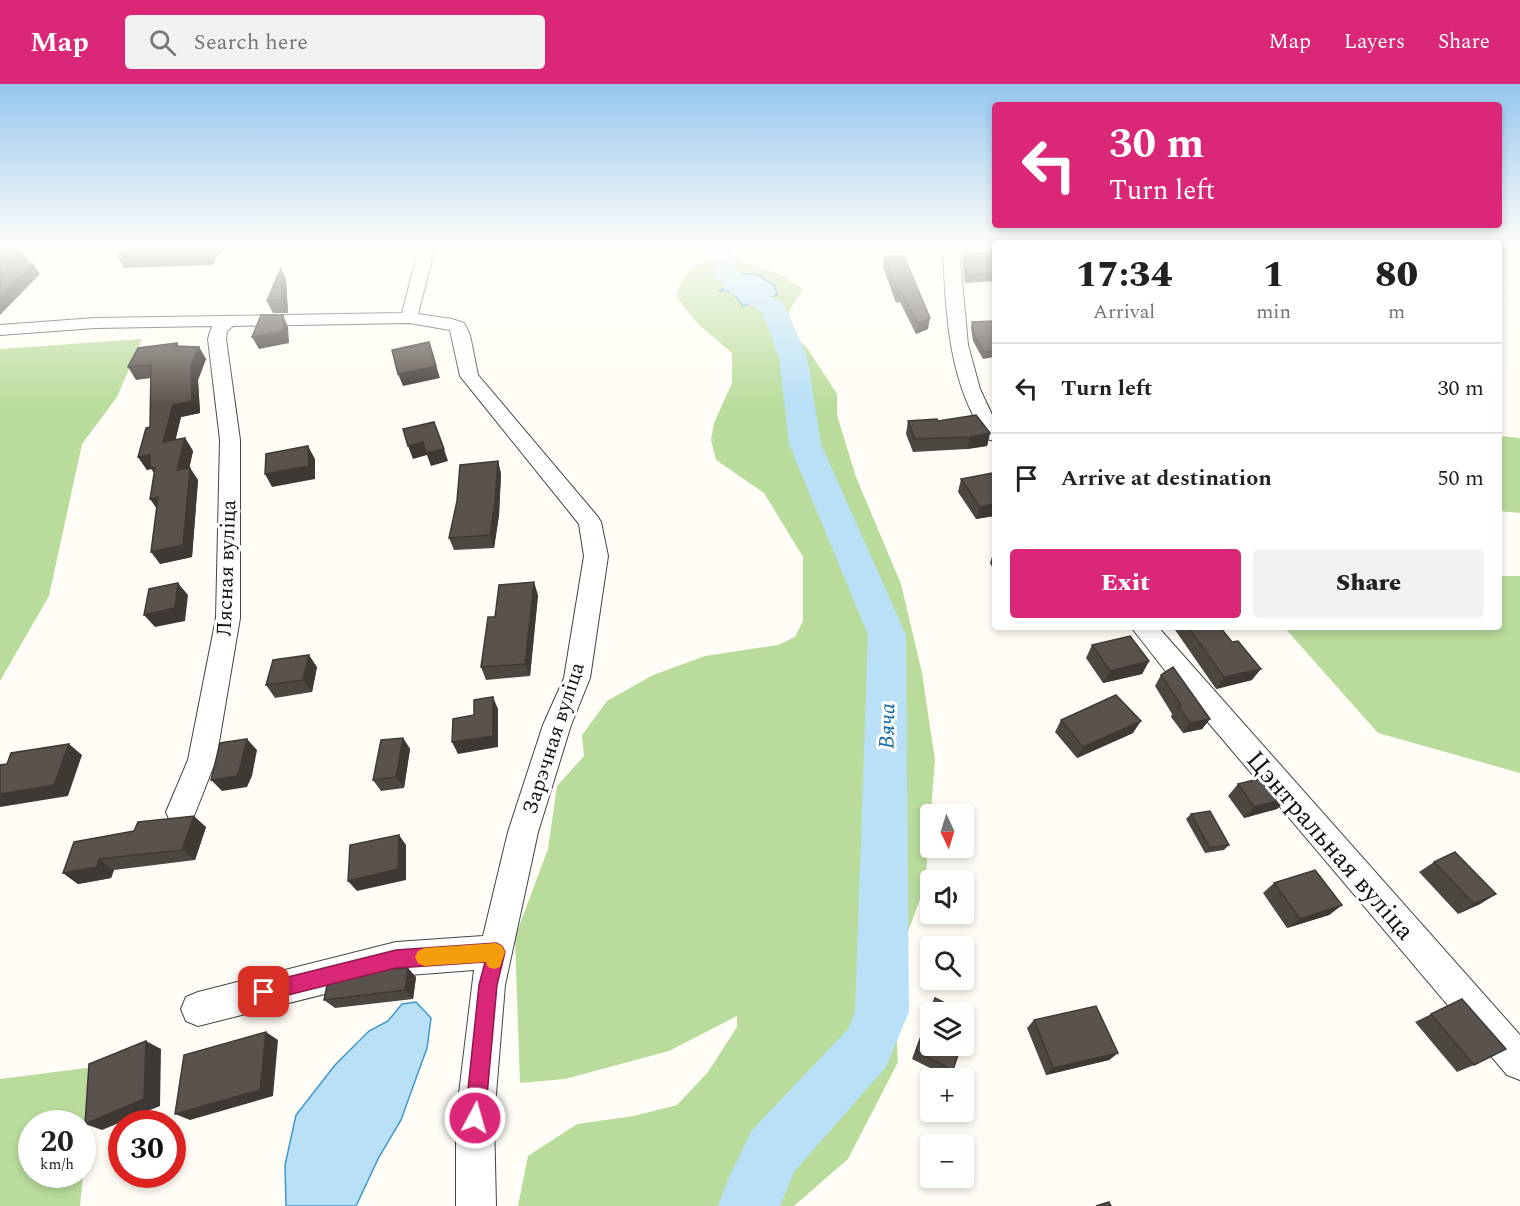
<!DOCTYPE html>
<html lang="en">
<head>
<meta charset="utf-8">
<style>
  body { margin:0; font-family:Spectral,serif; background:#f2f2f2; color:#222; height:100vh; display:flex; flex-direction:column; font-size:22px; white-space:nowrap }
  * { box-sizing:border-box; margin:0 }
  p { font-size:20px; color:#767676 }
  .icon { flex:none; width:33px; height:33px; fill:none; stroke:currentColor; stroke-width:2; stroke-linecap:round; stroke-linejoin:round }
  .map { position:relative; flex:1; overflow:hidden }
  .panel { position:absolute; left:992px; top:156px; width:510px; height:390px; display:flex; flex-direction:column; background:#fff; border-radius:6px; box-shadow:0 3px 9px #0003 }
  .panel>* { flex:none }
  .top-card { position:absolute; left:992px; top:18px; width:510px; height:126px; border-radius:6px; box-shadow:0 3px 9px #0003; background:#db2777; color:#fff; overflow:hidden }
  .needle { width:39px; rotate:176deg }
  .tools { position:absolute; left:920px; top:720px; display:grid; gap:12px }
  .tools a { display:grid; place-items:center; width:54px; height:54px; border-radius:6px; background:#fff; box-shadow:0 3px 9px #0003; font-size:30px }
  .speed { position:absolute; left:18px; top:1026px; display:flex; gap:12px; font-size:30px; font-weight:700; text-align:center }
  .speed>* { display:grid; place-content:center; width:78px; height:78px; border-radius:50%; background:#fff; box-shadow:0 3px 9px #0003; line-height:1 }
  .speed small { font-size:15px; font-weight:400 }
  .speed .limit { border:9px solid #d22; background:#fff; color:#111 }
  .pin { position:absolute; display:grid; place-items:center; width:51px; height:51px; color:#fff; margin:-26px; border-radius:12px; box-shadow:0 3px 9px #0006 }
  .me { position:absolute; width:66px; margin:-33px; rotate:6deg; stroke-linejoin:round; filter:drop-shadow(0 0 4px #0008) }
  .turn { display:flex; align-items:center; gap:21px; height:126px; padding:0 18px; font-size:27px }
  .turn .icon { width:78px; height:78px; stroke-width:2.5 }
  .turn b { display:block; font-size:42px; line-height:51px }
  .eta { display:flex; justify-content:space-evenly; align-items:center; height:102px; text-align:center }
  .eta b { font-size:36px; font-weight:800; line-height:42px }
  .primary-button { display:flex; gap:12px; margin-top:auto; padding:12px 18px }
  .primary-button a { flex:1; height:69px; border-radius:6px; background:#db2777; color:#fff; font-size:24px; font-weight:800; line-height:69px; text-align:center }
  .primary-button a+a { background:#f2f2f2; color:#222 }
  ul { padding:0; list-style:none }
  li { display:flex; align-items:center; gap:18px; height:90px; padding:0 18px; border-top:2px solid #e0e0e0 }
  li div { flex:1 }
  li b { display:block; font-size:22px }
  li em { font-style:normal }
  header { display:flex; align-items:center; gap:36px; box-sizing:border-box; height:84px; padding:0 30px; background:#db2777; color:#fff }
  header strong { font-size:28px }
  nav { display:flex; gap:33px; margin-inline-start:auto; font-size:21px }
  .search { width:420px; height:54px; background:#f2f2f2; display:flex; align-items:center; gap:15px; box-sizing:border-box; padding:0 21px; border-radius:6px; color:#767676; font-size:22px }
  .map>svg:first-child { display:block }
</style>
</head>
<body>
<header>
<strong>Map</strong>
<div class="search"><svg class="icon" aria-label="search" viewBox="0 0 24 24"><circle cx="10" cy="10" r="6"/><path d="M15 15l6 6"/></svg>Search here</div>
<nav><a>Map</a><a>Layers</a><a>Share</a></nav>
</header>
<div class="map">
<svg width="1520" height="1122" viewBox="0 0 1520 1122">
  <rect width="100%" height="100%" fill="#fffdf5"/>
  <g fill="#b9dc9c" fill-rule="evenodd">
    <path d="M728,172L787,193L788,197L801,203L802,207L789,227V246L807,264L837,310V331L856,393L901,500L922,589L935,676L925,801L893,889L898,978L848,1075L794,1122H518L528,1072L577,1040L634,1032L677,1021L708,988L737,943V932L669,967L565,995L520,999L515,853L548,765L557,702L584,672L582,651L607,617L653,591L705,572L778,561L795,553L803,537V473L764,409L716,376L711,356L714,339L732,299V269L698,240L676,213C684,183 698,177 728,172Z"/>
    <polygon points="142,255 117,313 82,360 49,512 0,597 0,265"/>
    <polygon points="1499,352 1520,354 1520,429 1499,427"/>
    <polygon points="1499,492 1520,492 1520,689 1378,649 1284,543 1498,543"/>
    <path d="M94,983L80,1122H0V995ZM32,1040H82V1090H32Z"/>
  </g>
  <g fill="#b9e0f7" stroke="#3f96cf" stroke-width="1.5">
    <polygon points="735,189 758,191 775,202 777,211 743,222 732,208 719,207 734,201 727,192"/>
    <polygon points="416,918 431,934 427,964 401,1036 379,1073 356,1122 286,1122 285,1081 296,1031 335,981 369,947 388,937 402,920"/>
  </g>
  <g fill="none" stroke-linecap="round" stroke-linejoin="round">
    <path fill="#b9e0f7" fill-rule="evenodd" d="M709,164H733C730,194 760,205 782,219L786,224L807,273L821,360L906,551L909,928L886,983L794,1088L780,1122H718L729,1093L752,1046L848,945L855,927L868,551L789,360L779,273L762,228L726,206L718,197L715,192Z"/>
    <defs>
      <g id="street">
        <polygon points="419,164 435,164 418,230 452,235 464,239 470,251 478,291 598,433 601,438 608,472 590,594 571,641 538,748 505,901 494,1034 496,1122 456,1122 456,1034 474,886 396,892 198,942 186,937 181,925 186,913 198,908 396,858 483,852 508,748 543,641 564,594 584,472 579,440 460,292 450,246 409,239 233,242 227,247 226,255 240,356 240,534 216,676 192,737 181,741 170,737 166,728 188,676 216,534 220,356 208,255 212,242 95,244 0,251 0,241 95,234 402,229"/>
        <path d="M943,164H959L968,261L980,305L994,335V357L987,355C948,298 946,231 943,164Z"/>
        <polygon points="1131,543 1158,543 1520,951 1520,996 1507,991 1174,598"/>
      </g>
    </defs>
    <use href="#street" stroke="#444" stroke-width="2"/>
    <use href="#street" fill="#fff" fill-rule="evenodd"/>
  </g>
  <g fill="#4d4742">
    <polygon points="127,164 224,164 212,181 124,184 117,172"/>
    <polygon points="964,168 994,174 994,197 965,199 962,176"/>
    <polygon points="884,172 928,245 916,250 900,218 896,219 883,183"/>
    <polygon points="281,184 286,196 288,229 273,229 267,217"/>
    <polygon points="994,237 994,273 983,275 973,257 971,244 972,238"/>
    <polygon points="177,259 179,262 199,263 206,275 198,296 200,329 181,333 175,356 185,354 193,367 189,384 190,384 198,396 192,473 160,480 154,389 151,385 147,386 138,373 150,343 151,294 136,296 128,283"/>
    <polygon points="908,337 990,349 987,362 967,365 913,368 906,350"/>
    <polygon points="498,377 501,390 499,431 494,464 454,466 449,454"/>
    <polygon points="994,392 994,432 976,435 958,408 961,395"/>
    <polygon points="994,466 994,487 990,479"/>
    <polygon points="538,511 530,592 486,596 481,583 495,533"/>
    <polygon points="1173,543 1220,543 1252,596 1216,605"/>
    <polygon points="1092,561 1149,577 1142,590 1103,599 1086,574"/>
    <polygon points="317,583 312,608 275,614 266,601"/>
    <polygon points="1161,591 1210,635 1202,645 1183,649 1171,633 1172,630 1155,602"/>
    <polygon points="1061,636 1133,649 1077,674 1055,648"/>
    <polygon points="403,654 410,665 404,704 381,707 373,696"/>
    <polygon points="1238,700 1288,714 1277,725 1244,734 1228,712"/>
    <polygon points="1191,730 1229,761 1224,766 1205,769 1186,735"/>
    <polygon points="206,743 195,776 114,786 111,794 78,800 63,789 74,758"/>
    <polygon points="1434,778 1496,810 1480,820 1458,830 1419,788"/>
    <polygon points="1274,799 1342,821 1329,831 1287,844 1263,809"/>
    <polygon points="416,893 413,915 335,924 324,916"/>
    <polygon points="935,896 956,896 955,898 935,898"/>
    <polygon points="935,914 953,986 948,993 912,975 931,923"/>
    <polygon points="1462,915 1474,981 1457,988 1415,938"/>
    <polygon points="1034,936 1118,969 1109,976 1046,991 1027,944"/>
  </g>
  <g fill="#3f3936">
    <polygon points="210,164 224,164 212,181 206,169"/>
    <polygon points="21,166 29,177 14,191 7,180"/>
    <polygon points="33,180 40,190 0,231 0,212"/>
    <polygon points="281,184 286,196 288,229 282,216"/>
    <polygon points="283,231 288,243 289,259 259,265 252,253"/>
    <polygon points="930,234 928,245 916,250 918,239"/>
    <polygon points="429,258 440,294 403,302 398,290"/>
    <polygon points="199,263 206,275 198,296 200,329 181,333 172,371 163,358 173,321"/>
    <polygon points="990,349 987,362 967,365 970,353"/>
    <polygon points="185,354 193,367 186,399 177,386"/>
    <polygon points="423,358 444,365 448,377 431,382 427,371 413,375 408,362"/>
    <polygon points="308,362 315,375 315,395 272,403 265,390"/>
    <polygon points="150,371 150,383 151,385 147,386 138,373"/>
    <polygon points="498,377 501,390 499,431 494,464 490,451"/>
    <polygon points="190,384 198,396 192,473 160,480 151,468"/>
    <polygon points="158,413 159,428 150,415"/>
    <polygon points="994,420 994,432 976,435 980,423"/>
    <polygon points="534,498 538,511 530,592 525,580"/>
    <polygon points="178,499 188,511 185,537 155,543 144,531"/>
    <polygon points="309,571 317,583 312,608 303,596"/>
    <polygon points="1149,577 1142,590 1103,599 1110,587"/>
    <polygon points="1261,585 1252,596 1216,605 1224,593"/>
    <polygon points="493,613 498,625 498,663 458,670 452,658"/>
    <polygon points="1210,635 1202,645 1183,649 1190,639"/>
    <polygon points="1141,637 1133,649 1077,674 1083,663"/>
    <polygon points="403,654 410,665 404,704 396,693"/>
    <polygon points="247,655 257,666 252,692 247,703 222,707 211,696"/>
    <polygon points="69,660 82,671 68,712 0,723 0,710"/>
    <polygon points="1288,714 1277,725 1244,734 1254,723"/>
    <polygon points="194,732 206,743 195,776 182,766"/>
    <polygon points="399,751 406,761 406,796 357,807 348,797"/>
    <polygon points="99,775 114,786 111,794 78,800 63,789"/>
    <polygon points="1496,810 1480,820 1458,830 1474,820"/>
    <polygon points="1342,821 1329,831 1287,844 1300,835"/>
    <polygon points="408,884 416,893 413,915 405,906"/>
    <polygon points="266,948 278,956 273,1012 190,1036 175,1030"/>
    <polygon points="146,957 161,965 160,1022 102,1046 85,1040"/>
    <polygon points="1118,969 1109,976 1046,991 1053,984"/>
  </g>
  <g fill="#5a524d" stroke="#3f3936" stroke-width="1.5">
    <polygon points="3,164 19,164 21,166 7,180 33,180 0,212 0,166"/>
    <polygon points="127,164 210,164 206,169 117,172"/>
    <polygon points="964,168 991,169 994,174 994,189 966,191"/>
    <polygon points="884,172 904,172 930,234 918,239 901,207 898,208"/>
    <polygon points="281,184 282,216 267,217"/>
    <polygon points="261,231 283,231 284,247 252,253"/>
    <polygon points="994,237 994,267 984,268 974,251 972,238"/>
    <polygon points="429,258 436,282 398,290 392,266"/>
    <polygon points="177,259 175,262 199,263 191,283 192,317 173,321 163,358 185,354 177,386 190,384 183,461 151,468 158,413 150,415 155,384 150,383 150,371 138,373 146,344 150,343 151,281 128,283 138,264"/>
    <polygon points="976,331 990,349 970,353 915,355 908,337 937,335 938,337"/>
    <polygon points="434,338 444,365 426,369 423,358 408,362 403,345"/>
    <polygon points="308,362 309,382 265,390 266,370"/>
    <polygon points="498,377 495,418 490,451 449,454 457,417 460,381"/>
    <polygon points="992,389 994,392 994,420 980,423 961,395"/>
    <polygon points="534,498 525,580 481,583 488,533 495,533 499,501"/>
    <polygon points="178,499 175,524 144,531 149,505"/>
    <polygon points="1188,543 1220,543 1232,558 1238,557 1261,585 1224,593"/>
    <polygon points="1130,552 1149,577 1110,587 1092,561"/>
    <polygon points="309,571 303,596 266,601 273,576"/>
    <polygon points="1173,583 1210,635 1190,639 1178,622 1181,621 1161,591"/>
    <polygon points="1116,611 1141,637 1083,663 1061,636"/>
    <polygon points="493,613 493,652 452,658 453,635 474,631 474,616"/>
    <polygon points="403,654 396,693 373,696 381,656"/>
    <polygon points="247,655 241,680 237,692 211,696 220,659"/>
    <polygon points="69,660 54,701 0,710 0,681 7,680 11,669"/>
    <polygon points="1270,692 1288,714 1254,723 1238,700"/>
    <polygon points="1210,727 1229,761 1210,764 1191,730"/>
    <polygon points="194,732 182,766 99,775 97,783 63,789 74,758 134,747 138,738"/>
    <polygon points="399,751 398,785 348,797 350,761"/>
    <polygon points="1455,768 1496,810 1474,820 1434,778"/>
    <polygon points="1315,786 1342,821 1300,835 1274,799"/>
    <polygon points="408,884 405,906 324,916 327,901 388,885"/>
    <polygon points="935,914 971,932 963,956 963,928 930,928"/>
    <polygon points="1462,915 1506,965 1474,981 1431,930"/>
    <polygon points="1096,922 1118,969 1053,984 1034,936"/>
    <polygon points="930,929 930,962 961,962 953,986 916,967"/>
    <polygon points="266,948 260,1006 175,1030 184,971"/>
    <polygon points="146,957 144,1015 85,1040 89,980"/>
    <polygon points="1109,1118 1111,1122 1096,1122"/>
  </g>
  <linearGradient id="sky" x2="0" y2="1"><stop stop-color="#95c6ee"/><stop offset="0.51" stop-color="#fffefa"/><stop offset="1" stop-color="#fffefa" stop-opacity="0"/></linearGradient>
  <rect width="1520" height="321" fill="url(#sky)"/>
  <polygon fill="#db2777" stroke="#8e194d" stroke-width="1.5" points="496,859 502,862 505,868 497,901 485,1034 482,1041 475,1044 467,1041 465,1034 479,901 485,878 396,884 264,917 258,915 255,908 258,902 264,899 396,866"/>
  <polygon fill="#f59e0b" points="496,859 502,862 505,868 500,883 494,885 488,883 486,878 424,882 418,879 415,873 418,867 424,864"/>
  <g text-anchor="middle" stroke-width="6" stroke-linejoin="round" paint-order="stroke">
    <g font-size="21" fill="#111" stroke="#fff">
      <text transform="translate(226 484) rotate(-88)" y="7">Лясная вуліца</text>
      <text transform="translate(553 654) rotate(-72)" y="7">Зарэчная вуліца</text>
    </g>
    <g font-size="22" font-style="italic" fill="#1768a6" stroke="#fff">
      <text transform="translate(886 642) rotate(-89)" y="8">Вяча</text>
    </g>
    <g font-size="26" fill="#111" stroke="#fff">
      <text transform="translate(1331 761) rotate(49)" y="9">Цэнтральная вуліца</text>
    </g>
  </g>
</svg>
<div class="tools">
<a><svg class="needle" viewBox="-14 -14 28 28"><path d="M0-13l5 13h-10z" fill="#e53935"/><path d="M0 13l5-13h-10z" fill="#767676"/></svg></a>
<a><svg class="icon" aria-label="sound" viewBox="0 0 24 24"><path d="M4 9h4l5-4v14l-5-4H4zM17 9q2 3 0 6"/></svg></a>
<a><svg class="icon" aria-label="search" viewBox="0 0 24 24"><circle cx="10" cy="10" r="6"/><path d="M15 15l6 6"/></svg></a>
<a><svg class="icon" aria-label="layers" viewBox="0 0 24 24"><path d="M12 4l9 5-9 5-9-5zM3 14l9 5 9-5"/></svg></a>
<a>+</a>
<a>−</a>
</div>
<div class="speed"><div>20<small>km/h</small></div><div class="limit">30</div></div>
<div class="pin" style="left:264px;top:908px;background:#d93025"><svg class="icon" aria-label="arrive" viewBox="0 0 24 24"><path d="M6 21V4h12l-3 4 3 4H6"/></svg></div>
<svg class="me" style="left:475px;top:1034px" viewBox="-20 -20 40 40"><circle r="17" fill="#db2777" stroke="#fff" stroke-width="3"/><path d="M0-11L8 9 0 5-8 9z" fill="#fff"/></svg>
<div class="top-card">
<div class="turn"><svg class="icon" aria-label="left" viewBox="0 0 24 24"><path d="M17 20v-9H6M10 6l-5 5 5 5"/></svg><div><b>30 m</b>Turn left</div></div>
</div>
<section class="panel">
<div class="eta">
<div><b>17:34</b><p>Arrival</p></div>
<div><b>1</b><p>min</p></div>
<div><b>80</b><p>m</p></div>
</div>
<ul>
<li><svg class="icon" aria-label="left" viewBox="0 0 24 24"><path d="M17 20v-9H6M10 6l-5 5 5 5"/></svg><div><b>Turn left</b></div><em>30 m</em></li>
<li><svg class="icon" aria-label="arrive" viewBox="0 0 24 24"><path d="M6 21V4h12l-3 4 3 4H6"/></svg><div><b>Arrive at destination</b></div><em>50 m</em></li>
</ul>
<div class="primary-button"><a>Exit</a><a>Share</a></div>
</section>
</div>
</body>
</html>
